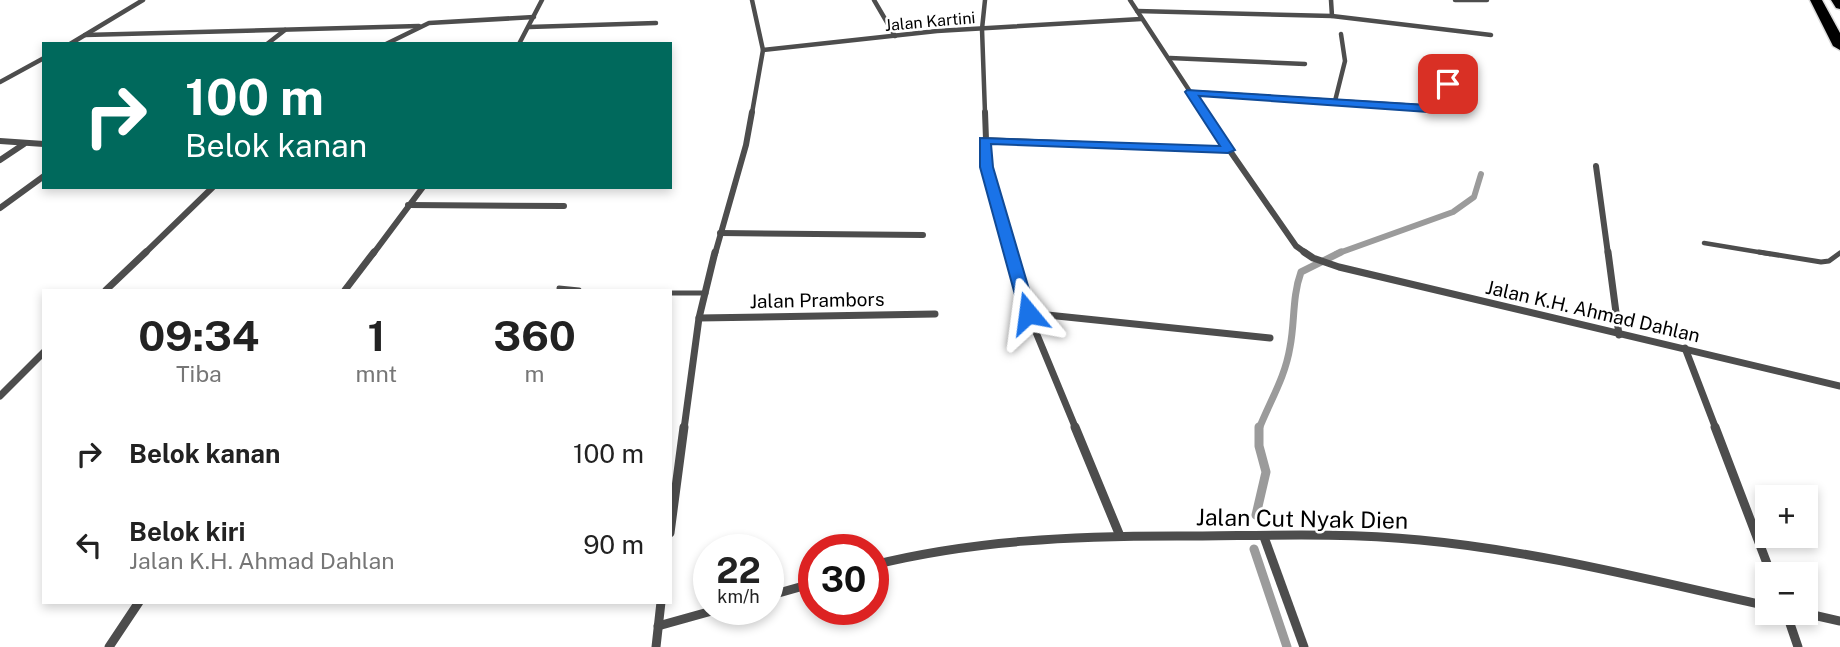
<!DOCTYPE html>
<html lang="id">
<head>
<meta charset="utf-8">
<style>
  body { margin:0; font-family:"Public Sans",sans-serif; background:#f2f2f2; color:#222; height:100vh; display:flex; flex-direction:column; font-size:26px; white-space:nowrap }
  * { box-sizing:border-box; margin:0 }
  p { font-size:23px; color:#767676 }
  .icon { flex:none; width:38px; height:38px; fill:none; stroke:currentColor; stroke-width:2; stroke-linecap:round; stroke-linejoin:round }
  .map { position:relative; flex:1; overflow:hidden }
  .details { position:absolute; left:42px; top:289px; width:630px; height:315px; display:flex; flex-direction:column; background:#fff; border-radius:0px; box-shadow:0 4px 10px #0003 }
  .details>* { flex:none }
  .guide { position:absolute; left:42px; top:42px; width:630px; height:147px; border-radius:0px; box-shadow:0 4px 10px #0003; background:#00695c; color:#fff; overflow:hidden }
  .tools { position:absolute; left:1755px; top:485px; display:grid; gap:14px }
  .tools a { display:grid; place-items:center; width:63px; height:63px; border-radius:0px; background:#fff; box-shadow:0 4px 10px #0003; font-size:35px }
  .speed { position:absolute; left:693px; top:534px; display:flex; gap:14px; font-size:35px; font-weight:700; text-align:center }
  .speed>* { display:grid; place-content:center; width:91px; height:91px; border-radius:50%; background:#fff; box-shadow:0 4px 10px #0003; line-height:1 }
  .speed small { font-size:18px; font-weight:400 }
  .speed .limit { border:10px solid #d22; background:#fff; color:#111 }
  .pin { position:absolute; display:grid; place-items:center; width:60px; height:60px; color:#fff; margin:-30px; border-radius:14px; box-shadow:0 4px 10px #0006 }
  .me { position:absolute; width:77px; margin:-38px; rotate:344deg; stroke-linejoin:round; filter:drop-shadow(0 0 5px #0008) }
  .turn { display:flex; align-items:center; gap:24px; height:147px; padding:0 28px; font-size:32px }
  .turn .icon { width:91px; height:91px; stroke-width:2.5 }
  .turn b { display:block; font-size:49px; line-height:60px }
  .eta { display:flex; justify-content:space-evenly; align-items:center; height:119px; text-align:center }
  .eta b { font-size:42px; font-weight:700; line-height:49px }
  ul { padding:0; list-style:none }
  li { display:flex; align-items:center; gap:21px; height:91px; padding:0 28px }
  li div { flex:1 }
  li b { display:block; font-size:26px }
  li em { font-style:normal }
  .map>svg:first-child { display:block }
</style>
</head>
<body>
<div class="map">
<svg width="1840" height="647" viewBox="0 0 1840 647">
  <rect width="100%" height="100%" fill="#fff"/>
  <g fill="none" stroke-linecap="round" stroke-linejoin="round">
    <polyline stroke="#9b9b9b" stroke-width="6" points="1336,254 1453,212 1474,197 1481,174"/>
    <path stroke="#9b9b9b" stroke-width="7" d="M1259,429C1270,401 1285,378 1290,347C1295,322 1292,297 1301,272L1341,252"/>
    <g stroke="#9b9b9b" stroke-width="9">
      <polyline points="1256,515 1266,472 1259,446 1259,427"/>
      <polyline points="1254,549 1287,647"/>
    </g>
    <defs>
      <g id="highway">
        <polygon points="1810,0 1822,0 1840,33 1840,50 1833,46"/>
        <polygon points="1831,0 1840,0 1840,9 1836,8"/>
      </g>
    </defs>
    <use href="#highway" stroke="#dbdbdb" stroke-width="3"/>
    <polyline stroke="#4d4d4d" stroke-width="4.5" points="1704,243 1770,254"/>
    <g stroke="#4d4d4d" stroke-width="5">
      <polyline points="1759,252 1821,262 1829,261 1840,253"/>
      <polyline points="559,288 579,290"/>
      <polyline points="670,293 706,293"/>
    </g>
    <g stroke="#4d4d4d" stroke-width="4.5">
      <polyline points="874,0 895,36"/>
      <polyline points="985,0 982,29 985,113"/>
      <polyline points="1130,0 1204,113"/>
      <polyline points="1331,0 1332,16"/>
      <polyline points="1455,0 1487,0"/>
      <polyline points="1137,11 1332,16 1491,35"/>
      <polyline points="529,27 656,23"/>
      <polyline points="85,35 419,26"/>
      <polyline points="70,44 143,0"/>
      <polyline points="267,44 285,30"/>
      <polyline points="386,44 429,23 534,17"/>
      <polyline points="519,44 542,0"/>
      <polyline points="763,50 937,31 1141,19"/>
      <polyline points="1170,58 1305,64"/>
      <polyline points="0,82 44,58"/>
      <polyline points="1191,92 1335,101 1345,61 1341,34"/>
      <polyline points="1335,101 1435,107 1442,101 1453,66"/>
      <polyline points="752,113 763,50 752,0"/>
    </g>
    <g stroke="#4d4d4d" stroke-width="6">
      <polyline points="985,112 987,167 1011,254"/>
      <polyline points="1203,112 1296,246 1307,254"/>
      <polyline points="984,140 1228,150"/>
      <polyline points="0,141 44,144"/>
      <polyline points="0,160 24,144"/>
      <polyline points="1596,166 1608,254"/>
      <polyline points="408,205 564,206"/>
      <polyline points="0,208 44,176"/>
      <polyline points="720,233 923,235"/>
      <polyline points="144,254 213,187"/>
      <polyline points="373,254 423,187"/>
      <polyline points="715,254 746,145 752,112"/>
    </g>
    <g stroke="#4d4d4d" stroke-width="7">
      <polyline points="1011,252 1028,313 1076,429"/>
      <polyline points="1304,252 1313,258 1339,267 1840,386"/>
      <polyline points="1608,252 1619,335"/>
      <polyline points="106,290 146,252"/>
      <polyline points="345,290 374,252"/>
      <polyline points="1028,313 1270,338"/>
      <polyline points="699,318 935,314"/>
      <polyline points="1685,348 1716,429"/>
      <polyline points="0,396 44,352"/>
      <polyline points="684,429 699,318 715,252"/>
    </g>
    <g stroke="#4d4d4d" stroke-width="9">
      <polyline points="1075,427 1120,536"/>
      <polyline points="1715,427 1771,574"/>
      <polyline points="670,533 684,427"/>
      <polyline points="1264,537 1304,647"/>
      <path d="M873,565C974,540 1074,536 1177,536C1258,536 1339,532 1420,540C1538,551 1653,581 1768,606"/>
      <polyline points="768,596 814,583"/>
      <polyline points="1786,612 1798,647"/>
      <polyline points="1800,612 1840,621"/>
      <polyline points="658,626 719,609"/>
      <polyline points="109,647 139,602"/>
      <polyline points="656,647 661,602"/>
    </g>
    <use href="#highway" fill="#000" fill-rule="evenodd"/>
  </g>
  <polygon fill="#1a73e8" stroke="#114b97" stroke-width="2" points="1448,80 1453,84 1446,105 1428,112 1199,96 1235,150 1228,153 991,144 993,167 1036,313 1028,318 1020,313 980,167 980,138 1220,146 1185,92 1187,90 1427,105 1435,103 1442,84"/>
  <g text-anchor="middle" stroke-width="5" stroke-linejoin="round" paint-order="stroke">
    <g font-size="16" fill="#000" stroke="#fff">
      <text transform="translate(930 21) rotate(-5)" y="6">Jalan Kartini</text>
    </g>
    <g font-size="19" fill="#000" stroke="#fff">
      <text transform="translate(817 300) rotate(-1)" y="7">Jalan Prambors</text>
      <text transform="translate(1593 311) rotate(13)" y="7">Jalan K.H. Ahmad Dahlan</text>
    </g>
    <g font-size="23" fill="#000" stroke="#fff">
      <text transform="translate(1302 519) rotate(1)" y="8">Jalan Cut Nyak Dien</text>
    </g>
  </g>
</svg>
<div class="tools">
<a>+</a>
<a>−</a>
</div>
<div class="speed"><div>22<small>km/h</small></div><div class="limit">30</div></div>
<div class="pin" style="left:1448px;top:84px;background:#d93025"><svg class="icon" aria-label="arrive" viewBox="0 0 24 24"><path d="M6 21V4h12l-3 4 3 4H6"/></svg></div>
<svg class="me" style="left:1028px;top:313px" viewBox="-20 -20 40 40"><path d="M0-17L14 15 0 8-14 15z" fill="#1a73e8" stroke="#fff" stroke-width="4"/></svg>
<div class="guide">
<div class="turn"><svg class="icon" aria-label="right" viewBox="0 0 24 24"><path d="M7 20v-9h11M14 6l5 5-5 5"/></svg><div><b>100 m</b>Belok kanan</div></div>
</div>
<section class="details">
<div class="eta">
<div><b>09:34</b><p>Tiba</p></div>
<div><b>1</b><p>mnt</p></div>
<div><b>360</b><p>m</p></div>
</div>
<ul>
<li><svg class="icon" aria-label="right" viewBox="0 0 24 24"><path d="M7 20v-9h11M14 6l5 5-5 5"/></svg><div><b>Belok kanan</b></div><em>100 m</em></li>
<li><svg class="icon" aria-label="left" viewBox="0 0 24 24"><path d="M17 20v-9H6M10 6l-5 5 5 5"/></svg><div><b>Belok kiri</b><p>Jalan K.H. Ahmad Dahlan</p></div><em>90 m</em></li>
</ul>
</section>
</div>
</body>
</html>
